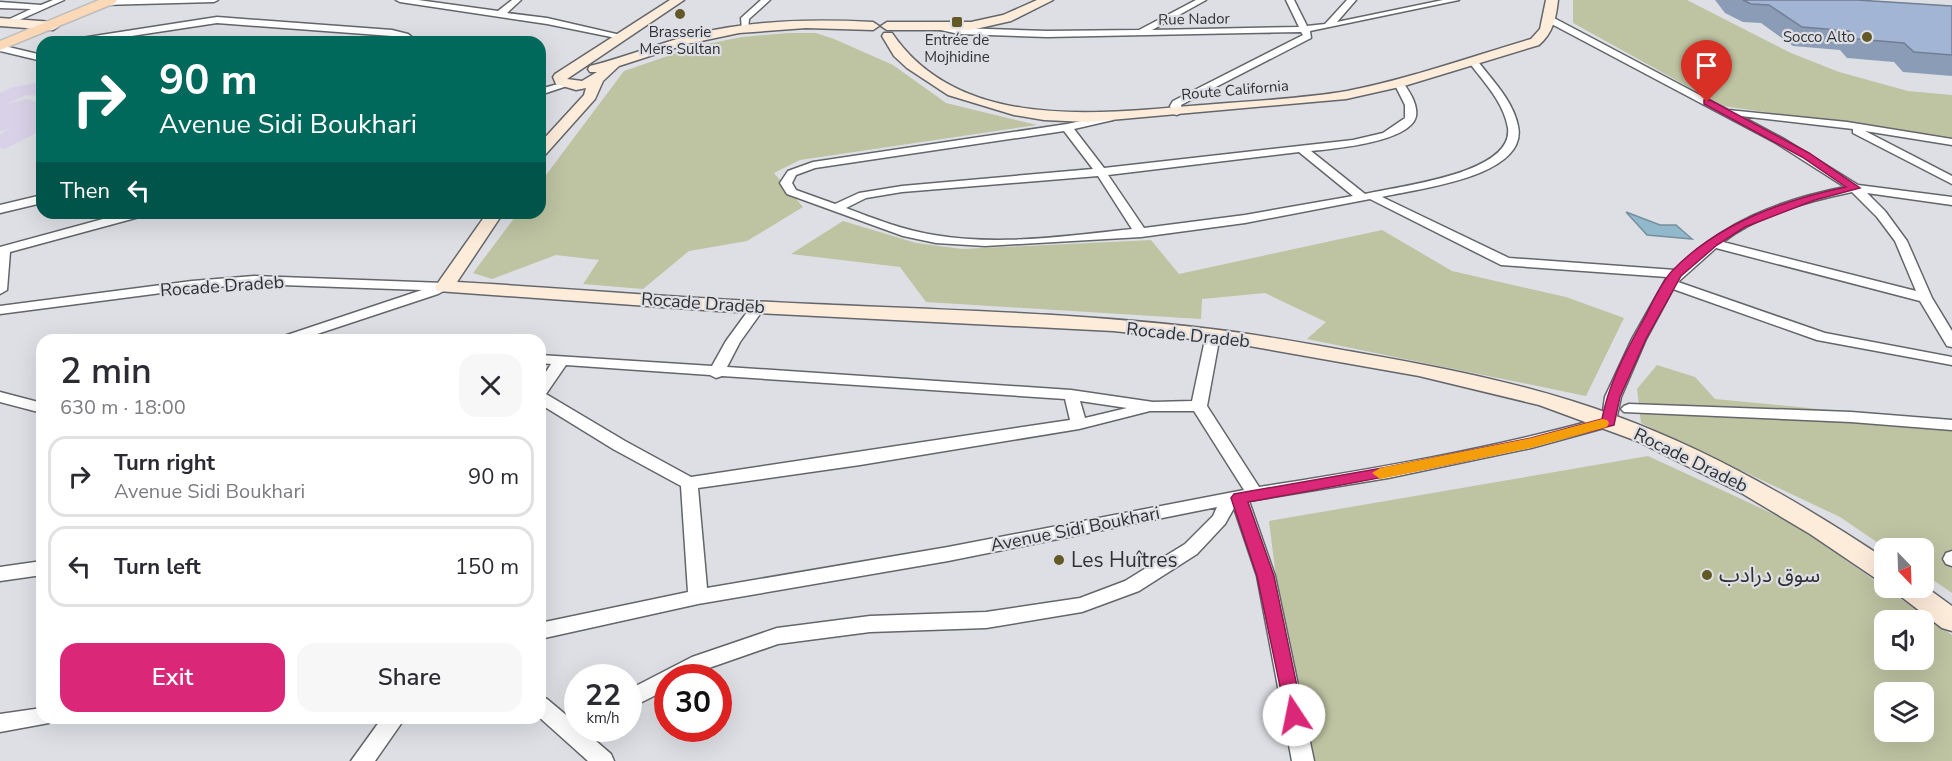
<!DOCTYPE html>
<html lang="en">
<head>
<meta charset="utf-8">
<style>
  body { margin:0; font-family:"Nunito Sans","Noto Sans Arabic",sans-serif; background:#f7f7f7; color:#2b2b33; height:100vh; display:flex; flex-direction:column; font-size:22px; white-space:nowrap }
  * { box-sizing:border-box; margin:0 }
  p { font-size:20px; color:#7c7c81 }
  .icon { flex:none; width:33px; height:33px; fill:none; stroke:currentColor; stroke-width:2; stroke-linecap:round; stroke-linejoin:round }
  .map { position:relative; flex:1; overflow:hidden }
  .drawer { position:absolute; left:36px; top:334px; width:510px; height:390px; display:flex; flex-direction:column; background:#fff; border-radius:18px; box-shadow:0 6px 24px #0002 }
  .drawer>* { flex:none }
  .banner { position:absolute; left:36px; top:36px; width:510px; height:183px; border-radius:18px; box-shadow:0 6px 24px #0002; background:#00695c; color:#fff; overflow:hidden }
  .needle { width:39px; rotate:157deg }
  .buttons { position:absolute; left:1874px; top:538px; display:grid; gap:12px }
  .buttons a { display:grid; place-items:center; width:60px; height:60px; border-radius:12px; background:#fff; box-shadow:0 6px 24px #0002; font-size:30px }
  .speed { position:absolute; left:564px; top:664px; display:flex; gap:12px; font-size:30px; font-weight:700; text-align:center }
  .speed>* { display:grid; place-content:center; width:78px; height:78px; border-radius:50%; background:#fff; box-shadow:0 6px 24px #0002; line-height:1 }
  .speed small { font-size:15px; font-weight:400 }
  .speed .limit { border:9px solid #d22; background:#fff; color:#111 }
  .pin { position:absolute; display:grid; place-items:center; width:51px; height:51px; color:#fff; margin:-62px -26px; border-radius:50% 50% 50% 0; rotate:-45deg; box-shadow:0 0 6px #0007 }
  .pin .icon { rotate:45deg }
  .me { position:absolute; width:66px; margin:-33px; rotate:349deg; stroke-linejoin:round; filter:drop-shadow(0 0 4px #0008) }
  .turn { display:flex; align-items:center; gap:21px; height:126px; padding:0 24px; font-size:27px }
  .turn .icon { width:78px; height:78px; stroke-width:2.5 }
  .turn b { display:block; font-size:42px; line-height:51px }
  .then { display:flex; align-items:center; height:57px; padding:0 24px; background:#0003; gap:12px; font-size:22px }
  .round { display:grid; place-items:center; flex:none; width:63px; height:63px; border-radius:18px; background:#f7f7f7 }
  .summary { display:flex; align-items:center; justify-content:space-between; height:102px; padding:0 24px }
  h1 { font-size:36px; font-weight:600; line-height:45px }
  .button { display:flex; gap:12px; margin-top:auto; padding:12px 24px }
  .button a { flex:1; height:69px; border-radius:18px; background:#db2777; color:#fff; font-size:24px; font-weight:600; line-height:69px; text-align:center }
  .button a+a { background:#f7f7f7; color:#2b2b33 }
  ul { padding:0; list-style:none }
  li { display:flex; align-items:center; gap:18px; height:81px; margin:0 12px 9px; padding:0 12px; border:3px solid #e1e1e2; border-radius:18px }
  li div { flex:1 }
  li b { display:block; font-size:22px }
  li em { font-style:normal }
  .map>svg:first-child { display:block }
</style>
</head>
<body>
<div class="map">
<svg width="1952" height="761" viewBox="0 0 1952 761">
  <rect width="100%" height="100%" fill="#dddfe4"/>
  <polygon fill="#d8d1e7" points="42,82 42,96 26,95 5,105 26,99 42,103 42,115 37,117 42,117 42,130 5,149 0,148 0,134 10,129 0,131 0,93 13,87"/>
  <g fill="#bec3a2" fill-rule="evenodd">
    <polygon points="1573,0 1687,0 1791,53 1839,72 1908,91 1952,95 1952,139 1723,106 1573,23"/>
    <polygon points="788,33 816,33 834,39 893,65 946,103 1037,125 800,160 774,173 803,207 747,241 689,251 643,289 583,284 599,260 556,255 492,279 473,273 518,213 540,213 540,183 624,71 697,46 742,37"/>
    <polygon points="843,221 916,243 962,249 1151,240 1179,274 1382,230 1452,271 1566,297 1624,318 1586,396 1307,339 1326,322 1265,293 1202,299 1201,319 926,302 900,267 791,254"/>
    <polygon points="1657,365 1695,377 1715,399 1952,422 1952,593 1923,573 1923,549 1887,549 1840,517 1641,423 1637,389"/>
    <path d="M1648,456L1793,523L1952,635V761H1299L1269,521ZM1884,621H1923V660H1884ZM1884,693H1923V732H1884Z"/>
  </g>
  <polygon fill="#92b9cb" stroke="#75909d" stroke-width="1.5" points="1626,212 1660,225 1676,225 1692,239 1647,235"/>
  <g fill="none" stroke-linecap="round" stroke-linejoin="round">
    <defs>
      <g id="street">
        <polygon points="53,0 64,0 8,25 1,23 31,9 0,8 0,2 41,5"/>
        <polygon points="104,0 218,0 214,2 101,5 100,3"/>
        <polygon points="396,0 418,0 498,11 512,0 521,0 507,13 547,18 625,36 621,39 547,24 400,2"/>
        <polygon points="761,0 770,0 749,19 748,30 742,30 741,18"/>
        <polygon points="1196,0 1206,0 1152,30 1299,27 1286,0 1294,0 1307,26 1325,24 1347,0 1356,0 1337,22 1443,0 1459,0 1310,31 1311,38 1181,105 1182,112 1177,115 1173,114 1170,106 1173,101 1303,35 1301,32 1047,37 959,34 927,27 931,24 959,28 1047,31 1139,30"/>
        <polygon points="217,17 392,30 408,34 418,42 407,42 392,36 217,23 92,42 70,42 75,39"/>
        <path d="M1546,17H1552L1728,110L1847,122L1952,139V145L1865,131L1952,176V184L1853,133V129L1741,116L1784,139L1858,185L1952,197V205L1867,193L1885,211L1907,241L1932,298L1952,331V347L1947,346L1920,301L1716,248L1678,282L1825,333L1952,357V365L1817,340L1673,289L1646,339L1621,397L1615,425L1531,448L1388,478L1249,501L1275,576L1314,761H1292L1257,576L1234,508L1225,524L1197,554L1139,591L1082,612L986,628L870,632L778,644L706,669L689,678H668V689L628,709V690L692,657L777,628L870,616L986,612L1080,598L1125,581L1185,544L1213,516L1217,507L948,561L698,604L540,639V623L688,592L681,486L613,449L540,404V381L551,364L540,363V355L712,366L726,341L753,304L758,303L765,307L740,342L727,367L1071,390L1153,402L1192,401L1206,335L1208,332H1218L1220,335L1207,406L1259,487C1375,469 1489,449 1602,418L1605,397L1632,339L1667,277L1501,265L1370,199L1245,223L1141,237L985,246L936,243L903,236L787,194L780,183L788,171L813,162L1067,124L1109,115L1114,118L1113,120L1074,129L1104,168L1353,140L1383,133L1405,118V105L1394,83L1402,81C1409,91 1418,104 1416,116C1411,142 1333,149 1311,151L1365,194C1398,186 1514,174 1508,128C1504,102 1483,81 1468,61L1473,58L1476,59C1491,79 1513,100 1518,126C1529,177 1416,189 1382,197L1509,258L1675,270C1723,222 1779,200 1845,187L1776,143L1546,21ZM1064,131L1093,169L902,186L859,193L835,204L796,190L792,183L796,175L815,168ZM1299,152L1353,196L1245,215L1144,228L1108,175ZM1098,176L1132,229C1068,236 999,246 934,235C903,230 875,219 846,208L866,198L902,192ZM1852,192L1877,217L1895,241L1916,291L1723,242C1759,214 1809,201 1852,192ZM566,365L710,375L716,378L722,376L1065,399L1070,420L691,477L625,441L546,394ZM1080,401L1127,408L1085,418ZM1150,411H1194L1244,490L948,547L707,588L698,488L860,465L1079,429Z"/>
        <polygon points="0,45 42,55 42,61 0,51"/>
        <polygon points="565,82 573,84 540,95 540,89"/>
        <polygon points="42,195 42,203 0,213 0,205"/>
        <polygon points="125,213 145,213 143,216 10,252 7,290 0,294 0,247"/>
        <polygon points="254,276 444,283 451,287 438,294 299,340 279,340 281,337 422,290 254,284 192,289 0,314 0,306 192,281"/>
        <polygon points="0,392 42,403 42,413 0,402"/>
        <polygon points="1629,404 1851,412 1952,420 1952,430 1851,422 1624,412 1621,409 1624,406"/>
        <polygon points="1952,551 1952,566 1946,564 1943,559 1946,553"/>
        <polygon points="42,561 42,575 0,581 0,567"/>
        <polygon points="540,696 547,699 578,725 578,729 582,729 611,754 614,761 588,761 540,718"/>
        <polygon points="42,708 42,718 52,718 49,723 0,732 0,714"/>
        <polygon points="382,718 405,718 375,761 351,761"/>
      </g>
      <g id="secondary">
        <path d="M670,0H684L567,79L582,81L597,72H590L588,69L590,66C626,57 660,43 695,34C754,20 813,19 873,22L879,26L873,30L806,28L739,33L687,44L619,66L603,81L595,99L545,155L540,157V143L584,95L586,88L576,90L556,84L553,77L555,74Z"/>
        <polygon points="1037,0 1053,0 1011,21 971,30 887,30 881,26 887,22 971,22 1003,15"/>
        <path d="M1546,0H1558C1556,18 1553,33 1539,45L1404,86L1346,99L1088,122L1044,120L1014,115L948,95L907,68L894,56L882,36L884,33H892C960,133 1100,113 1203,105C1251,101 1300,99 1347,91C1409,79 1470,57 1531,39L1540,29Z"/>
        <polygon points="0,18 53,22 59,26 53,30 0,26"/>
        <path d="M487,213H503L457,282C575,289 693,299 812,304C945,310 1078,313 1211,329C1263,335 1314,345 1365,354C1450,369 1535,386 1616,416C1711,451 1800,502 1884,558V581L1875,578L1810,534L1743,494L1637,441L1539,405L1419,376L1232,343L1113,331L718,311L437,291L435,287Z"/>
        <polygon points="1923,585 1952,606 1952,631 1942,628 1899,595 1895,588 1923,588"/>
      </g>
      <polygon id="primary" points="99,0 117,0 115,3 0,50 0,41"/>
    </defs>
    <use href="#street" stroke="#63666a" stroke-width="3"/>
    <use href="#secondary" stroke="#63666a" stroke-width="3"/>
    <use href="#primary" stroke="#bdbdbe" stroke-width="3"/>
    <use href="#street" fill="#fff" fill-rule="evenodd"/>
    <use href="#secondary" fill="#feecdb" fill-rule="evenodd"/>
    <use href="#primary" fill="#fcd9b6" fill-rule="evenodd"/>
  </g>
  <polygon fill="#8b9cb6" points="1715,0 1857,0 1952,6 1952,76 1903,72 1894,62 1847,58 1840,50 1793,46 1761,23 1743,22 1725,13"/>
  <polygon fill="#a2b5d4" stroke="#717f94" stroke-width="1.5" points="1743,0 1857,0 1952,6 1952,55 1914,52 1904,43 1857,39 1849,31 1802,27 1769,5 1751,4"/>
  <path fill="#db2777" stroke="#8e194d" stroke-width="1.5" d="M1704,100H1710L1809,153L1860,188L1815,200L1745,227L1717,245L1681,276L1646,339L1620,397L1614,425C1493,458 1371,480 1248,502L1274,576L1303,715L1300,720L1294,723L1287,720L1257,576L1231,498L1234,494L1388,467L1531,438L1602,419C1608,386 1624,355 1640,326C1650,309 1659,285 1672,271C1718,223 1783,200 1846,187L1802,157L1704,104Z"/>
  <polygon fill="#f59e0b" points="1602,419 1607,420 1609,423 1607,427 1531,448 1380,479 1372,473 1380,468 1531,438"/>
  <g fill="#625926" stroke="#dddfe4" stroke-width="2">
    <circle cx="680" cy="14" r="6"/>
    <rect x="951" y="16" width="12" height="12" rx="3"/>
    <circle cx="1867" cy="37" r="6"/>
    <circle cx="1059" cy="560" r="6"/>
    <circle cx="1707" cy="575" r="6"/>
  </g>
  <g text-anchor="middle" stroke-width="4.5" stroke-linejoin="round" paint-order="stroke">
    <g font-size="15" fill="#303133" stroke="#dddfe4">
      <text transform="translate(1194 19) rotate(-1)" y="5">Rue Nador</text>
      <text transform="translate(1235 90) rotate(-5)" y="5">Route California</text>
    </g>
    <g font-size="15" fill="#303133" stroke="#dddfe4">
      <text x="680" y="37">Brasserie<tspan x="680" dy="17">Mers Sultan</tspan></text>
      <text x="1855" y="42" text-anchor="end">Socco Alto</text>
      <text x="957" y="45">Entrée de<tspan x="957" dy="17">Mojhidine</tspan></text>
    </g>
    <g font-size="18" fill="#303133" stroke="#dddfe4">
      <text transform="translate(222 286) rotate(-4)" y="6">Rocade Dradeb</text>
      <text transform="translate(703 303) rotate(4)" y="6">Rocade Dradeb</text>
      <text transform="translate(1188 335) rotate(6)" y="6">Rocade Dradeb</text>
      <text transform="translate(1691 460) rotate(26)" y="6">Rocade Dradeb</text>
      <text transform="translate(1075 529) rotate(-11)" y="6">Avenue Sidi Boukhari</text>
    </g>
    <g font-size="21" fill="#303133" stroke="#dddfe4" text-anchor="start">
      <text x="1071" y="567">Les Huîtres</text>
      <text x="1719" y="582">سوق درادب</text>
    </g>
  </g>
</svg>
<div class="buttons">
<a><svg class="needle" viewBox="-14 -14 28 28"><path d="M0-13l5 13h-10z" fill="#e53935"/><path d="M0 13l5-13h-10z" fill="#7c7c81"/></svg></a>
<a><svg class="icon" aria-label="sound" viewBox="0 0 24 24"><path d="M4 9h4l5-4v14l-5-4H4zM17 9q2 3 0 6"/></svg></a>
<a><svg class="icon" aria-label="layers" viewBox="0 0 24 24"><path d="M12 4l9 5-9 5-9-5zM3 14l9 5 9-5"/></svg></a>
</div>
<div class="speed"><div>22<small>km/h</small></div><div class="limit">30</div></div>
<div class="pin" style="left:1707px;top:102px;background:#d93025"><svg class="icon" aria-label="arrive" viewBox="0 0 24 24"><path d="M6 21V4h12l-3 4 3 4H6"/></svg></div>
<svg class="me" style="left:1294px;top:715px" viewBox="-20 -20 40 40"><circle r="19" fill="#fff"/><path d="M0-13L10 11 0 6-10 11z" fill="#db2777"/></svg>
<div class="banner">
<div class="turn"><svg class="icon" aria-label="right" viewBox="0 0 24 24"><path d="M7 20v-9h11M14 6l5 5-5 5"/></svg><div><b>90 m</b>Avenue Sidi Boukhari</div></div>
<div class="then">Then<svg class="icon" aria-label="left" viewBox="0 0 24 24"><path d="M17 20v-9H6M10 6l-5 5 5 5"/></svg></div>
</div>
<section class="drawer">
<div class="summary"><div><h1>2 min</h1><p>630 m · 18:00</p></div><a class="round"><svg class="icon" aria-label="close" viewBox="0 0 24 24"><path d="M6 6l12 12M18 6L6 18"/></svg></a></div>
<ul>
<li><svg class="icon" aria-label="right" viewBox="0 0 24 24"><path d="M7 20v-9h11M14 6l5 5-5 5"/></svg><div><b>Turn right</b><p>Avenue Sidi Boukhari</p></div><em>90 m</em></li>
<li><svg class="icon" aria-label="left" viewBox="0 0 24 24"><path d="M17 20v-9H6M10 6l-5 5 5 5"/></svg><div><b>Turn left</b></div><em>150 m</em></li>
</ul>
<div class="button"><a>Exit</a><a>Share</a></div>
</section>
</div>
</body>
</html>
